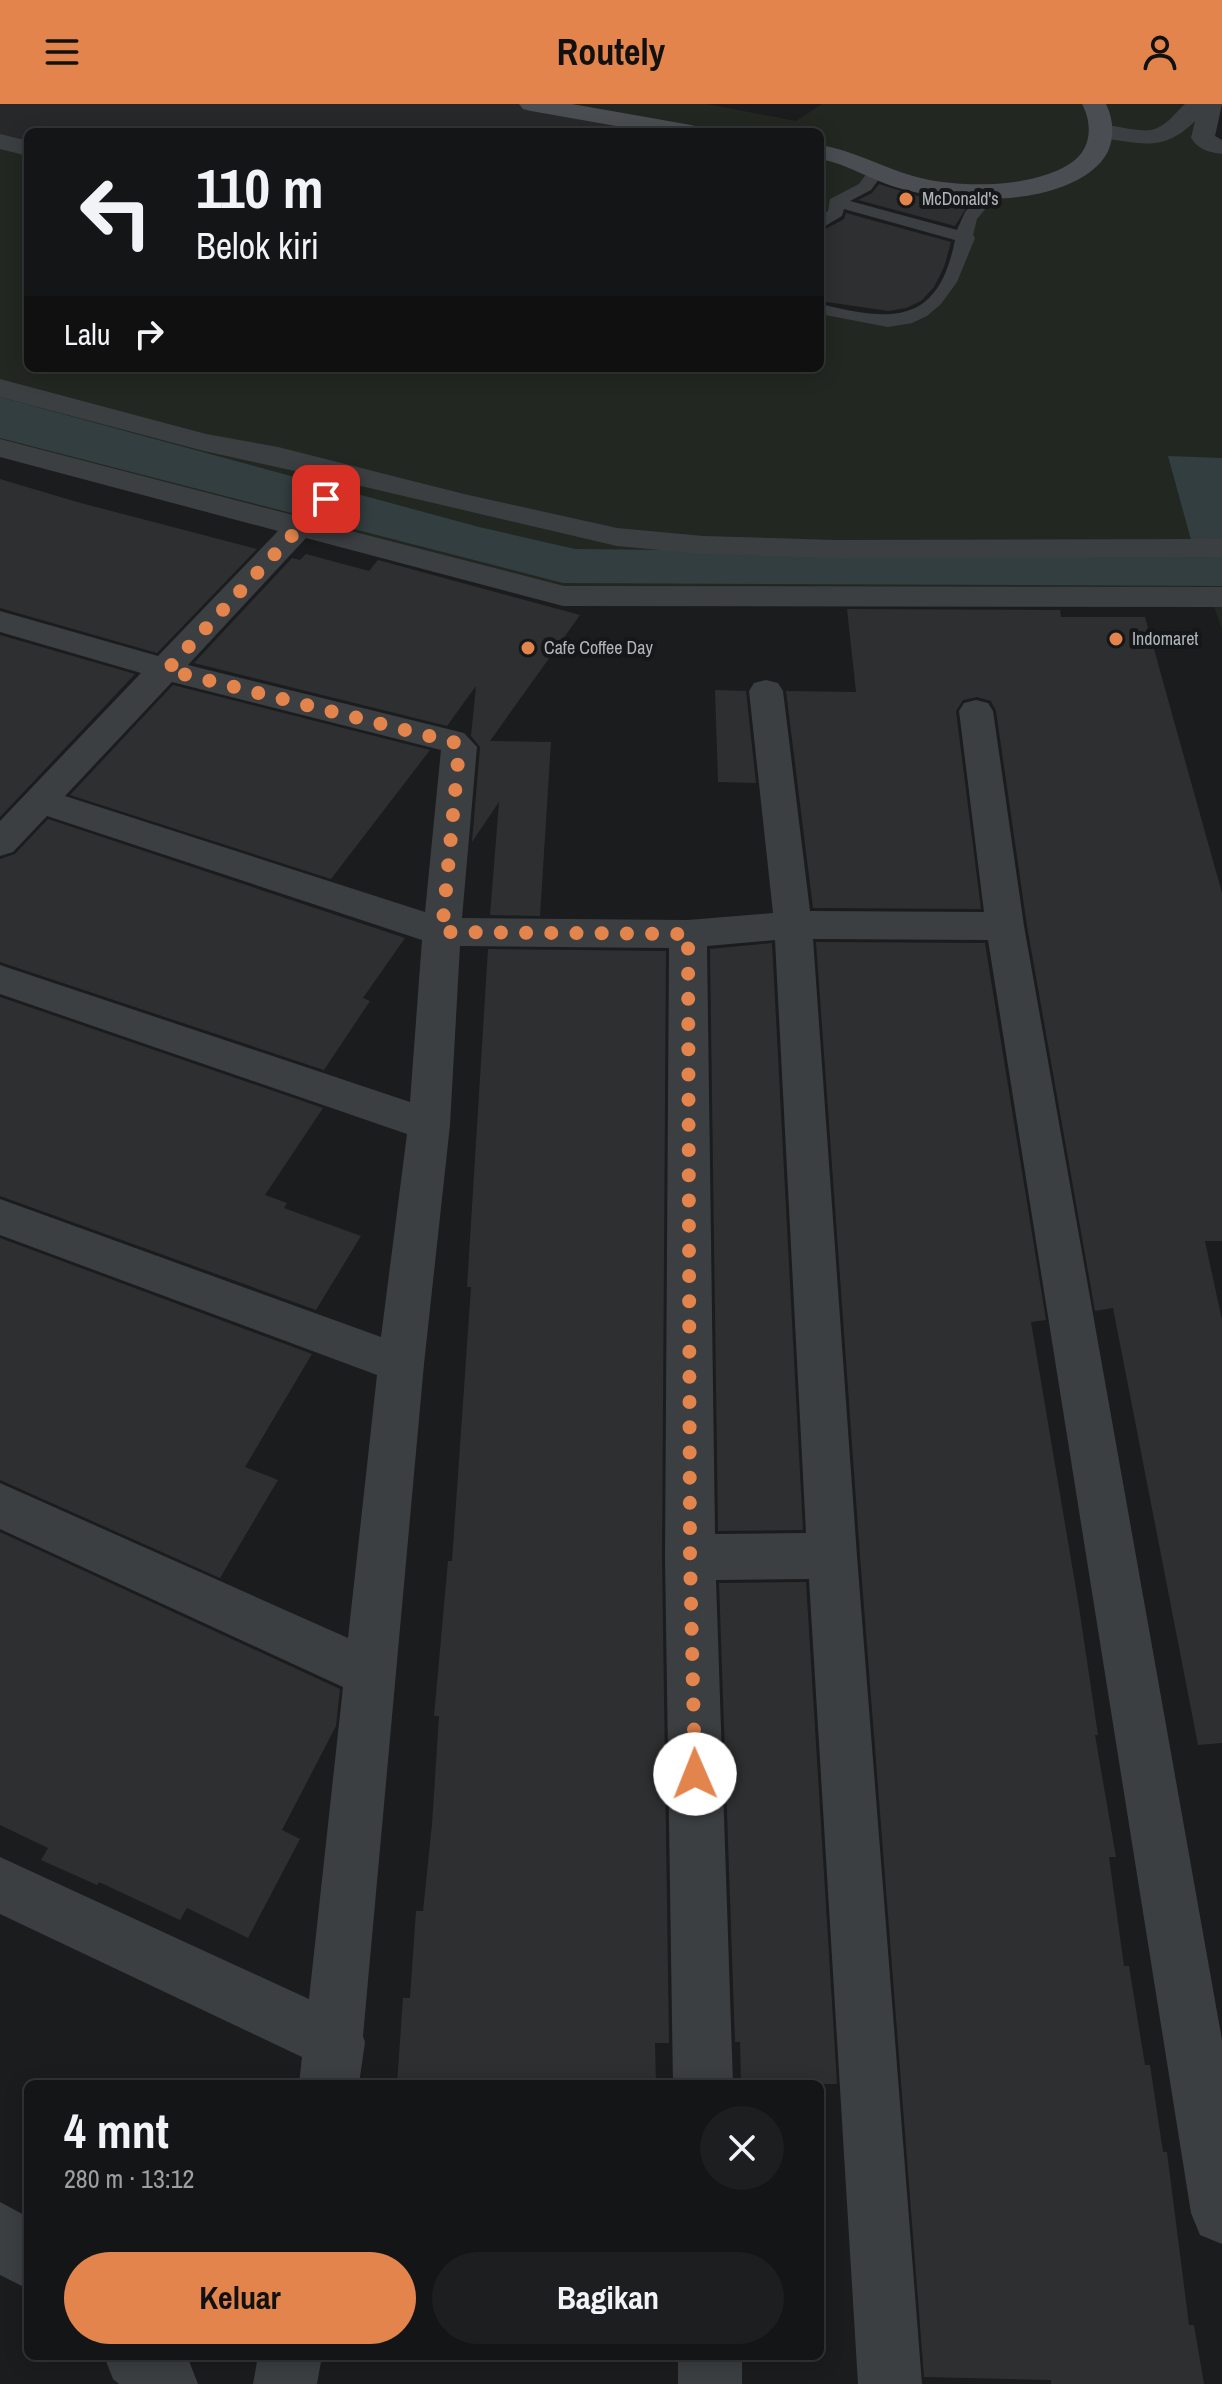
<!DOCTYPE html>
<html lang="id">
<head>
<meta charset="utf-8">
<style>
  body { margin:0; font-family:"Archivo Narrow",sans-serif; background:#1d1e1f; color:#f1f3f6; height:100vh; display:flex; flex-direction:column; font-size:30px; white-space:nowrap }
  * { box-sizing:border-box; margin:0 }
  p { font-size:26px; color:#9d9fa1 }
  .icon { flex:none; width:44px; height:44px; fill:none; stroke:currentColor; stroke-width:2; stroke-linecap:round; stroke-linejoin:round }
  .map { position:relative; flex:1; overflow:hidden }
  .panel { position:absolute; left:24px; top:1976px; width:800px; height:280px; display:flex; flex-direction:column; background:#141516; border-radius:12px; box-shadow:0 4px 20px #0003,0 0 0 2px #333435 }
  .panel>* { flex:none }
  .hud { position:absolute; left:24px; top:24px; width:800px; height:244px; border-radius:12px; box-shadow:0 4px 20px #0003,0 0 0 2px #333435; background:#141516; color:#f1f3f6; overflow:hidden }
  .pin { position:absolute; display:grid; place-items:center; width:68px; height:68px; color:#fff; margin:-34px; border-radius:16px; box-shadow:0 4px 12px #0006 }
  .me { position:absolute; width:88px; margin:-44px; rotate:359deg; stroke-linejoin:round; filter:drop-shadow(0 0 6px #0008) }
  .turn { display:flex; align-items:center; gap:28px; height:168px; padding:0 40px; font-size:36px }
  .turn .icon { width:104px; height:104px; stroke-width:2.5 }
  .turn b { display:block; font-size:56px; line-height:68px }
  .then { display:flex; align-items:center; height:76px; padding:0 40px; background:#0003; gap:16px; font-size:30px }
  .round { display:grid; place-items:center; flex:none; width:84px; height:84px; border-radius:42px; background:#1d1e1f }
  .head { display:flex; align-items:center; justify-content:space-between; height:136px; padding:0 40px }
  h1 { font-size:48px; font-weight:700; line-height:60px }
  .primary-button { display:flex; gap:16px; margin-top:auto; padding:16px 40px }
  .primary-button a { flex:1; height:92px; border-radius:48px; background:#e3844d; color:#111; font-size:32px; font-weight:700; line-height:92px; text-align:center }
  .primary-button a+a { background:#1d1e1f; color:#f1f3f6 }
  header { display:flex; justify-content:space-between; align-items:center; height:104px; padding:0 40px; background:#e3844d; color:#111; font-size:36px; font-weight:700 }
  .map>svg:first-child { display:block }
</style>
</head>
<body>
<header><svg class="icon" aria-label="menu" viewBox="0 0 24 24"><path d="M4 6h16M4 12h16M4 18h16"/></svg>Routely<svg class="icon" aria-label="person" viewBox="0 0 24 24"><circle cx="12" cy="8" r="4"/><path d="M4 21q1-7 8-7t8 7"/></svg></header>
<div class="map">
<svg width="1222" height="2280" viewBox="0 0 1222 2280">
  <rect width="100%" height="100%" fill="#1b1c1d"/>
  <polygon fill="#27282a" points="0,0 531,0 691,28 28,28 28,45 0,37"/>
  <polygon fill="#222821" points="531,0 707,0 796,17 822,0 1210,0 1203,34 1222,43 1222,526 1211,493 563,492 0,344 0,37 28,45 28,264 820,264 820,205 874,217 930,204 991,88 876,68 820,120 820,28 691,28"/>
  <polygon fill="#323e40" points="0,293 479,423 575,445 1111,451 1193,443 1168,352 1222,354 1222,482 563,479 0,334"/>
  <g fill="#2e2f31">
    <polygon points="879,80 917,92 970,98 955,122 858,96 872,89"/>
    <polygon points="846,109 951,138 944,163 934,183 921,197 906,204 889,207 820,197 820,128 844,115"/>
    <polygon points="0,375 77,398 257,445 157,549 0,504"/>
    <polygon points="306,450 369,467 378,456 580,511 490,637 551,638 540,812 490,811 499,698 472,738 480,643 471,632 476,582 447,622 194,559 292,454 300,456"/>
    <polygon points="847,505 1060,506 1061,513 1145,513 1222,789 1222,1137 1205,1137 1222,1216 1222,1639 1198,1641 1113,1204 1095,1207 1027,822 996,607 991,597 977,593 963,596 956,607 981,805 813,804 786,587 856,588"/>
    <polygon points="0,531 135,570 0,713"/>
    <polygon points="173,581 430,646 331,775 70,691"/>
    <polygon points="715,586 746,587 756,679 718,678"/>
    <polygon points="48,715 405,834 363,894 370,897 324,966 0,858 0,755 15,750"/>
    <polygon points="816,838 985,839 1046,1216 1031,1218 1079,1503 1098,1631 1095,1631 1116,1753 1109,1753 1124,1862 1129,1862 1145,1961 1150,1961 1163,2048 1167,2048 1189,2221 1194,2221 1204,2280 1051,2280 1051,2276 924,2273 860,1452"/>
    <polygon points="772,839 803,1426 718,1427 710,845"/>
    <polygon points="488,845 666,847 662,1453 669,1939 655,1939 656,1980 397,1980 403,1894 410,1894 416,1807 423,1807 432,1720 439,1612 434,1612 448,1457 452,1457 471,1183 467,1183"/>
    <polygon points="0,893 323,1004 265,1091 287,1099 284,1104 361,1132 316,1206 0,1092"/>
    <polygon points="0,1134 312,1250 245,1363 278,1376 220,1474 0,1376"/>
    <polygon points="0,1428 340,1585 336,1622 282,1726 300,1735 248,1834 187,1804 180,1816 99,1778 97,1781 41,1756 48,1744 0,1721"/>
    <polygon points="806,1478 837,1980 741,1980 740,1938 735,1938 719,1479"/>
  </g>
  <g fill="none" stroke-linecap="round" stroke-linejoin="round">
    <path fill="#3c3f42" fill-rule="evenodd" d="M876,63L884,68L871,86L850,97L957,126L965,108L986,84H998L1000,87L977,115L973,131L975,134L957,178L941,200L927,212L912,219L888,223L820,210V200C890,217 938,223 955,136L844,105L842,112L820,125V113L828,107L830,95L859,80L870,65Z"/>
    <g fill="#3c3f42" fill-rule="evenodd">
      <path d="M1185,0H1222L1215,32L1222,36V50C1208,48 1199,46 1191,34L1195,17C1163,49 1142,39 1101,34L1093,32L1089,27L1093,22C1114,17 1143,34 1161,22C1170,17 1177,7 1185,0Z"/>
      <polygon points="0,30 28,37 28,52 0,45"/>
      <path d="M0,275L206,330L278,343L464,390L617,424L703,432L835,436L1222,435V453L835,454L703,450L617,442L361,382L348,390L320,419L564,482L1222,483V503L563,502L306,434L188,561L452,626L464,629L477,643L462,814L688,816L773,809L749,587L754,579L766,576L778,579L783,587L810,807L984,808L959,607L964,599L976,596L988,599L993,607L1024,822L1222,1936V2140L1200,2131L1191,2109L988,836L813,835L857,1452L922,2280H858L809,1475L716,1476L733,1980H673L665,1453L669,844L460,842L450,1021L424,1260L363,1932L365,1938L359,1980H299L302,1953L0,1810V1753L309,1895L343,1583L0,1425V1379L348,1534L377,1271L0,1131V1095L381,1233L407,1030L0,890V861L410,998L422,836L47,712L13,748L0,752V717L141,569L0,528V507L158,552L278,427L0,353V335L293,411L331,375L204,347L0,293ZM172,578L441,646L425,808L65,692ZM775,836L806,1429L715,1430L707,842Z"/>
      <polygon points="0,2098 28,2113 28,2185 0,2171"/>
      <polygon points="104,2252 183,2252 189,2257 198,2280 119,2280 113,2275"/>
      <polygon points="258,2252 322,2252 317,2280 253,2280"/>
      <rect x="678" y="2252" width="64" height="28"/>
    </g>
    <g fill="#4a4e52" fill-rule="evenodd">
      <polygon points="519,0 572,0 691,21 699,23 703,28 650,28 531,7 523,5"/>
      <path d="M1082,0H1106C1116,20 1115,46 1097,62C1053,104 950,100 895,83C870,75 847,60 820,55V41C853,46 881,63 913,72C956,85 1039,85 1075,56C1092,42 1092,18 1082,0Z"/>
    </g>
  </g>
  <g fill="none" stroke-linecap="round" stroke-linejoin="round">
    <polyline stroke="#e3844d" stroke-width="14" stroke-dasharray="0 25.2" points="326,395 167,566 457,639 458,657 442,828 688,830 690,1453 695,1670"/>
  </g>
  <g fill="#e3844d" stroke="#161718" stroke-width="3">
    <circle cx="906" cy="95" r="8"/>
    <circle cx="1116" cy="535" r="8"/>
    <circle cx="528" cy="544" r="8"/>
  </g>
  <g text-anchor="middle" stroke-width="8" stroke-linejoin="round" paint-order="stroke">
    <g font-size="18" fill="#afb6bb" stroke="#161718" text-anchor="start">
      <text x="922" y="101">McDonald's</text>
      <text x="1132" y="541">Indomaret</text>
      <text x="544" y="550">Cafe Coffee Day</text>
    </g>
  </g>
</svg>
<div class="pin" style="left:326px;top:395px;background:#d93025"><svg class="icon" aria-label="arrive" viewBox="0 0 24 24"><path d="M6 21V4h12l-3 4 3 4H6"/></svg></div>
<svg class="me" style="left:695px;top:1670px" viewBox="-20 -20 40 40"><circle r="19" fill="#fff"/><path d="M0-13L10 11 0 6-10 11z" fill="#e3844d"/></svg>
<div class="hud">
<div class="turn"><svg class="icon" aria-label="left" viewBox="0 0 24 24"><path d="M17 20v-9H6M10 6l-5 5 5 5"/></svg><div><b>110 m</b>Belok kiri</div></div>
<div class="then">Lalu<svg class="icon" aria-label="right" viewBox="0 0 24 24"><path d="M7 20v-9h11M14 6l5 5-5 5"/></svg></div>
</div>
<section class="panel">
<div class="head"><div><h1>4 mnt</h1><p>280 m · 13:12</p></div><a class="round"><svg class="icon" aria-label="close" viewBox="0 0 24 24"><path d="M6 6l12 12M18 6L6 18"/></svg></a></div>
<div class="primary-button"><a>Keluar</a><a>Bagikan</a></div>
</section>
</div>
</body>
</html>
